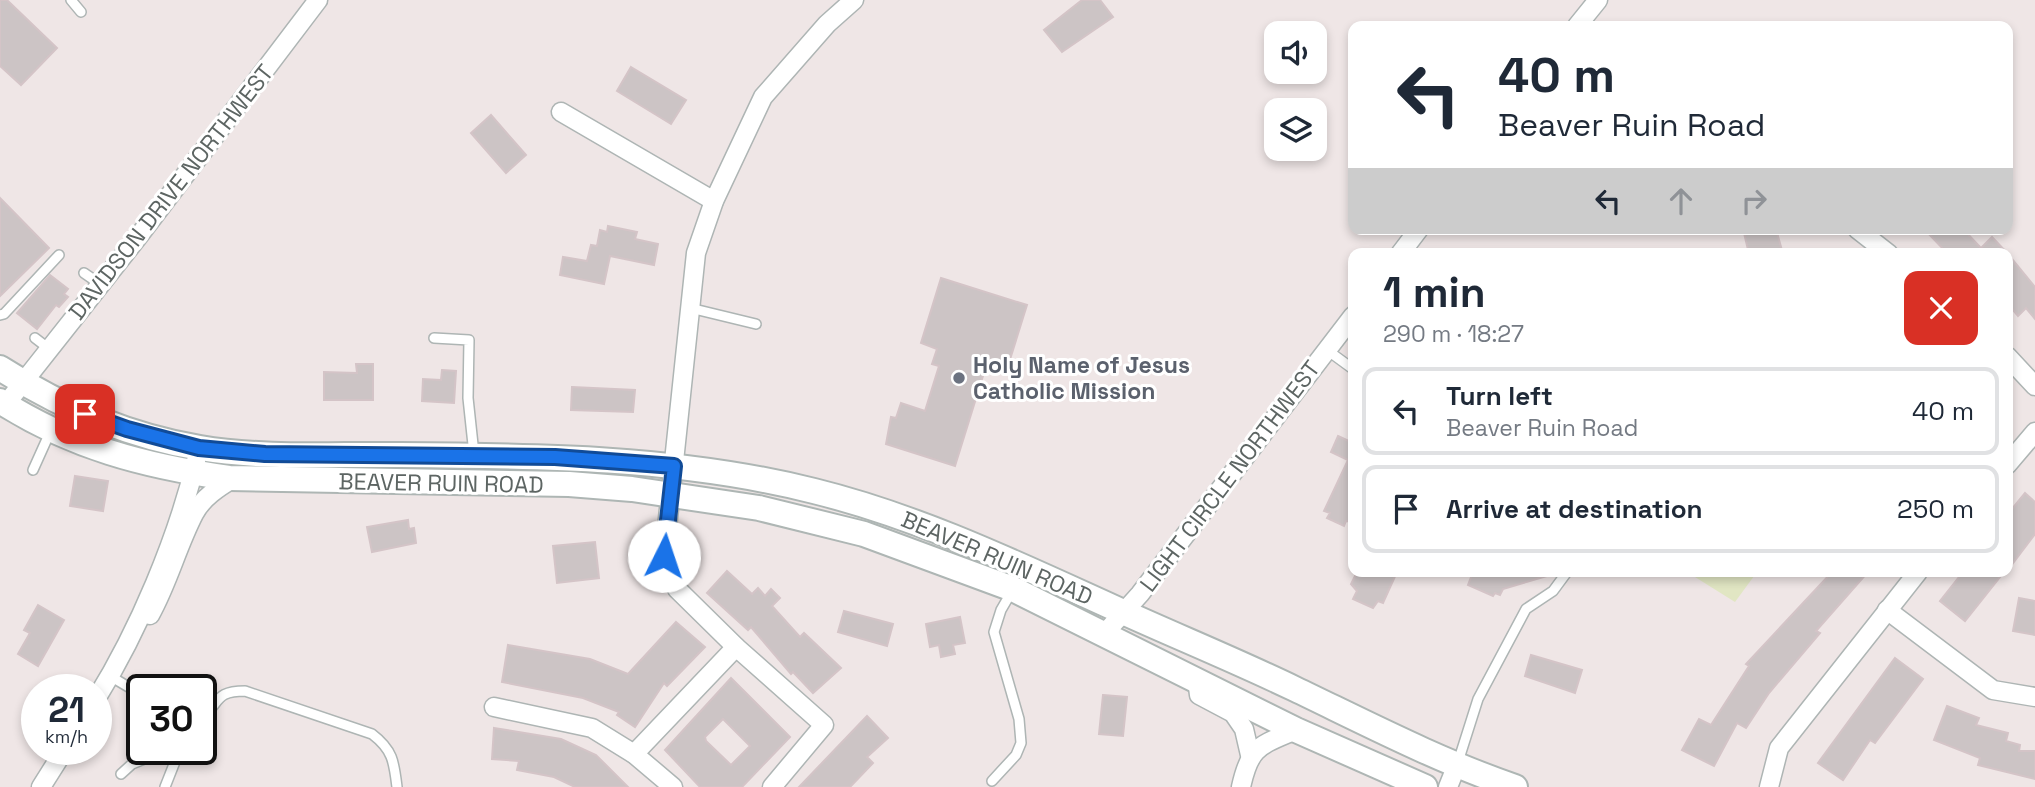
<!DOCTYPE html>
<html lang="en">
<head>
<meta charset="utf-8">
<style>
  body { margin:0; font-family:"Space Grotesk",sans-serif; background:#f6f6f7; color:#1f2937; height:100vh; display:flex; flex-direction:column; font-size:26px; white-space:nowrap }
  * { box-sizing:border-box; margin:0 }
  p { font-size:23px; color:#747a83 }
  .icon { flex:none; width:38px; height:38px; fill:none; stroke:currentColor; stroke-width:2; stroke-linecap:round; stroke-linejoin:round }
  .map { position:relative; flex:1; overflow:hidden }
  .drawer { position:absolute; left:1348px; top:248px; width:665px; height:329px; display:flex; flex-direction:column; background:#fff; border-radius:14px; box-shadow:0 4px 10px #0003 }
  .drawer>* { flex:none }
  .hud { position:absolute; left:1348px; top:21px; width:665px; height:214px; border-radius:14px; box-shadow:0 4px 10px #0003; background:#fff; color:#1f2937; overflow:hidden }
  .tools { position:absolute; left:1264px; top:21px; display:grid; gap:14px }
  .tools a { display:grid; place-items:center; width:63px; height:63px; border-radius:14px; background:#fff; box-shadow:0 4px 10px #0003; font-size:35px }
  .speed { position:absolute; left:21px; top:674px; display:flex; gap:14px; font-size:35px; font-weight:700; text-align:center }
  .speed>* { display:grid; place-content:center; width:91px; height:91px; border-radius:50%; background:#fff; box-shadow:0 4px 10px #0003; line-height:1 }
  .speed small { font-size:18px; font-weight:400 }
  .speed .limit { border:4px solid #111; border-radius:10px; background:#fff; color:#111 }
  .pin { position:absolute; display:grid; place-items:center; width:60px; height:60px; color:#fff; margin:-30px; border-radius:14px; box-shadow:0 4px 10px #0006 }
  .me { position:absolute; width:77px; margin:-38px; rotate:4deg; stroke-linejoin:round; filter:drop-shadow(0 0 5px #0008) }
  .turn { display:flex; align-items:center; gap:24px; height:147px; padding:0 35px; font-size:32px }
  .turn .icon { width:91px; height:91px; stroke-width:2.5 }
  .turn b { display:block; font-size:49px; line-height:60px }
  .lanes { display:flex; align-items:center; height:66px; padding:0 35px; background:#0003; justify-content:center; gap:35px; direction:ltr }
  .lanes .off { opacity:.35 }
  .round { display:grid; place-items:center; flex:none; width:74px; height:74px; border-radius:14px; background:#f6f6f7 }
  .headline { display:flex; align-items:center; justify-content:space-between; height:119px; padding:0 35px }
  h1 { font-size:42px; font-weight:600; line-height:52px }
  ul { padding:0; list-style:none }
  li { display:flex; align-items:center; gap:21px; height:88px; margin:0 14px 10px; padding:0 21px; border:4px solid #e0e1e3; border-radius:14px }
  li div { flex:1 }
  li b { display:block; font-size:26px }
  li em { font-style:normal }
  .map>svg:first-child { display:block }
</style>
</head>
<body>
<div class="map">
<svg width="2035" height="787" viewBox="0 0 2035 787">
  <rect width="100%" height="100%" fill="#efe6e6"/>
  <polygon fill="#e1e6c3" points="1687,572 1757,572 1735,602"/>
  <g fill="#ccc4c5" stroke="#d4c4c7" stroke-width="2" fill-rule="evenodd">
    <polygon points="0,0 7,0 57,48 21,85 0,66"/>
    <polygon points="1082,0 1100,0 1113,17 1062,52 1044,30"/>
    <polygon points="631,67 686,100 671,124 617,91"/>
    <polygon points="491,115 526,155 506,173 471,133"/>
    <polygon points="0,198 49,248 0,296"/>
    <polygon points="608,226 637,232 635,239 658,244 654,265 610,256 604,284 560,275 563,257 587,261 591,245 597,246 600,230 607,232"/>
    <polygon points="1756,229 1776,229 1783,254 1749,254 1744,233"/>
    <polygon points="1924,229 1963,229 1981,248 1992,237 2008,254 2035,287 2035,319 2026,308 2018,316 2007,303 2007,254 1948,254"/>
    <polygon points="50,275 68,289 64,294 68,297 59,307 56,305 37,329 17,313"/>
    <polygon points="941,278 1027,305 1007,369 987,363 955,466 886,444 891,417 896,418 901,403 925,411 939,366 932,364 937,349 921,343"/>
    <polygon points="356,364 373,364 373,400 324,400 324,372 357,373"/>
    <polygon points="442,370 456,371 454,403 422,401 423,379 441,380"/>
    <polygon points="572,387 635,390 633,412 571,410"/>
    <polygon points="1338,436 1353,443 1353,522 1346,521 1344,526 1327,518 1330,513 1324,511 1348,460 1331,452"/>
    <polygon points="75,476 108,481 103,511 70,506"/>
    <polygon points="2025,493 2035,502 2035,534 2007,571 2007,515"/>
    <polygon points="408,520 409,529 414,528 416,543 372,552 367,527"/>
    <polygon points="595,542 599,578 557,583 553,546"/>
    <polygon points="727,571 752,594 758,588 765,596 771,589 780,598 772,606 800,637 804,633 841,668 813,693 793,672 791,674 751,627 748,630 707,593"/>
    <polygon points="1357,572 1397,572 1383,603 1378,601 1373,608 1353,599 1357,591 1351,584"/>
    <polygon points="1473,572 1547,572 1547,576 1503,589 1500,595 1495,593 1493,596 1468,585"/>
    <polygon points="1832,572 1868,572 1816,631 1820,633 1769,693 1746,728 1737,723 1714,766 1682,750 1699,719 1711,725 1749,666 1746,664"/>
    <polygon points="1963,572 2004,572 1965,621 1940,601"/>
    <polygon points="2019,598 2035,601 2035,635 2013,631"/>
    <polygon points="38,605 64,620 38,666 18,654 30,633 24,630"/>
    <polygon points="844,611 893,624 887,646 838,632"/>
    <polygon points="960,617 965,643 953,645 955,654 941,657 939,645 930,647 926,624"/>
    <polygon points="676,622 705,647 667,686 664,683 635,727 617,715 619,712 583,698 502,682 508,645 590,659 628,674"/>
    <polygon points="1531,655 1582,670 1575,693 1525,676"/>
    <polygon points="1895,658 1923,679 1875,743 1870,740 1843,780 1818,763"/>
    <path d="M731,678L790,737L742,787H700L665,750ZM723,719L750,746L731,765L706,741L705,737Z"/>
    <polygon points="1103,695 1127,697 1123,736 1099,734"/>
    <polygon points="1947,706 1979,718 1976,725 2008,733 2006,741 2020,745 2019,751 2035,751 2035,779 1978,765 1980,758 1934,740"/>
    <polygon points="867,716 888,738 867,757 873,763 850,787 799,787"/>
    <polygon points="494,728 561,739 596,755 628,787 575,787 554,777 517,770 519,761 492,759"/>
  </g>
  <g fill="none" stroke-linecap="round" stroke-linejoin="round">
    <defs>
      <g id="lane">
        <polyline points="71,0 81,12"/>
        <polyline points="84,273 100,284"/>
        <polyline points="690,308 756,324"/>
        <polyline points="0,315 4,314 59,255"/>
        <polyline points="35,338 48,348"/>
        <polyline points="434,338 469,340 468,398 474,454"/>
        <polyline points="1327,350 1353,369"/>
        <polyline points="33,470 51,430"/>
        <polyline points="110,676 142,695"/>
        <path d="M201,718C221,703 214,691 245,691L372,734C393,750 394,762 397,787"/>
        <polyline points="201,729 207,732"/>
        <polyline points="1458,762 1478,699 1526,609 1553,591 1567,572"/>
        <polyline points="121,774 132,764 169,749"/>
        <polyline points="992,781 1016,755 1021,743 1019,719 994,632 1001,610 1012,591"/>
        <polyline points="165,787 180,749"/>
      </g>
      <g id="street">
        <polyline points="1577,26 1598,0"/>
        <polyline points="561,112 714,201"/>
        <polyline points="1857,229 1889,254"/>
        <polyline points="1400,254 1419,229"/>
        <polyline points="2007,356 2035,386"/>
        <polyline points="6,404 138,237 318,0"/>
        <polyline points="2007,465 2035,432"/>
        <polyline points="1887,610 1993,690 2035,697"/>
        <path d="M150,615C168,583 177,547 194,514C202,498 219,487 234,478"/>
        <polyline points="1104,634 1140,594 1353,316"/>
        <polyline points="1198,687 1199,695 1233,713 1244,729 1250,755"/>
        <path d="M96,699C139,630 177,539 196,461"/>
        <polyline points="494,707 592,728 634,754 673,787"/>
        <polyline points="634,754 736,647"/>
        <polyline points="41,787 65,749"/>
        <polyline points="772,787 824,725 736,647 677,589 664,556 696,253 714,201 763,97 827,24 854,0"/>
        <path d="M1241,787C1250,746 1259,746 1296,730"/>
        <polyline points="1448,787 1456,767"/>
        <polyline points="1769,787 1779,748 1918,572"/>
      </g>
      <g id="secondary">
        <path d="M0,368C61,407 128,436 200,448C265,459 334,454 400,455C539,456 679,457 814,491C919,517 1015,563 1112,607C1173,635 1235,660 1295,689C1368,724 1439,761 1515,787"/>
        <path d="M0,401C72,447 144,466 229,478L569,484L632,489L759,508L864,534L1013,589L1296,730L1425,787"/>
      </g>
    </defs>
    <use href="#lane" stroke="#aeb5b4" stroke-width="12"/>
    <use href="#street" stroke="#aeb5b4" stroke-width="21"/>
    <use href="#secondary" stroke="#aeb6b4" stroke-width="28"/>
    <use href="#lane" stroke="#fff" stroke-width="9"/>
    <use href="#street" stroke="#fff" stroke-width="18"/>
    <use href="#secondary" stroke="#fff" stroke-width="24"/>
  </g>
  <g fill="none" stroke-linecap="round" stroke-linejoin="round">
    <defs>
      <polyline id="route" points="85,414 127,429 199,448 265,454 555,457 674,466 664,556"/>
    </defs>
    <use href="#route" stroke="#114b97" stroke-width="18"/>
    <use href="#route" stroke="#1a73e8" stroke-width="12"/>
  </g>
  <circle fill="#6b7280" stroke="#fff" stroke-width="2.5" cx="959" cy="378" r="7"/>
  <g text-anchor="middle" stroke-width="6" stroke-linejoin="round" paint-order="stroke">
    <g font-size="23" fill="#5d6563" stroke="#fff">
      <text transform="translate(171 192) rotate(-52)" y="8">DAVIDSON DRIVE NORTHWEST</text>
      <text transform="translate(1230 476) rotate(-53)" y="8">LIGHT CIRCLE NORTHWEST</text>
      <text transform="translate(441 483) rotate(1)" y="8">BEAVER RUIN ROAD</text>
      <text transform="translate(997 558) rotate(23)" y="8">BEAVER RUIN ROAD</text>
    </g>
    <g font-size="23" font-weight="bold" fill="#5b616d" stroke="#fff" text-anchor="start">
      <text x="973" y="373">Holy Name of Jesus<tspan x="973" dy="26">Catholic Mission</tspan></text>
    </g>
  </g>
</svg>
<div class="tools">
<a><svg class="icon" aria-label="sound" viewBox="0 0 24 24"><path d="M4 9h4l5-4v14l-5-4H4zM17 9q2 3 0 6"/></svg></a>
<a><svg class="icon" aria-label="layers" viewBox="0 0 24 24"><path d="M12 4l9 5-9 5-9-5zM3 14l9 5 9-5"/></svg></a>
</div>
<div class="speed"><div>21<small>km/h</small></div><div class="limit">30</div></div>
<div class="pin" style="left:85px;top:414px;background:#d93025"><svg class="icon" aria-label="arrive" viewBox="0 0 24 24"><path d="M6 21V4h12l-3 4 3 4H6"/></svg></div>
<svg class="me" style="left:664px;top:556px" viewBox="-20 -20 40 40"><circle r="19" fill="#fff"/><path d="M0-13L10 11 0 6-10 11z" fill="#1a73e8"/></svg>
<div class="hud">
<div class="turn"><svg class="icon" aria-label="left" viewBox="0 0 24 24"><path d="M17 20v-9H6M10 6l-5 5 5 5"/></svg><div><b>40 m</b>Beaver Ruin Road</div></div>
<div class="lanes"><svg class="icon" aria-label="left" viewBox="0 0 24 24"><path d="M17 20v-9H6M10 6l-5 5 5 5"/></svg><svg class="icon off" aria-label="ahead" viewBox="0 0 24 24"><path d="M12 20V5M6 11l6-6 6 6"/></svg><svg class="icon off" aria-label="right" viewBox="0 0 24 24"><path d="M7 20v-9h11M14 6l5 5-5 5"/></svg></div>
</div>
<section class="drawer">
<div class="headline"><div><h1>1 min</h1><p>290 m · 18:27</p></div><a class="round" style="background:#d93025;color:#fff"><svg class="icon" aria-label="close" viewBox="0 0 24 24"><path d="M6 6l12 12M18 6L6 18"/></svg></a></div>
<ul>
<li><svg class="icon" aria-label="left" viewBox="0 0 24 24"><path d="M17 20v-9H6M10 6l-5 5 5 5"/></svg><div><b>Turn left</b><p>Beaver Ruin Road</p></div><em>40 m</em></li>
<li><svg class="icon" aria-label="arrive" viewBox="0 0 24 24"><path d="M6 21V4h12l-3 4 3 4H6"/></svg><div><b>Arrive at destination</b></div><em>250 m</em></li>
</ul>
</section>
</div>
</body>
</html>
